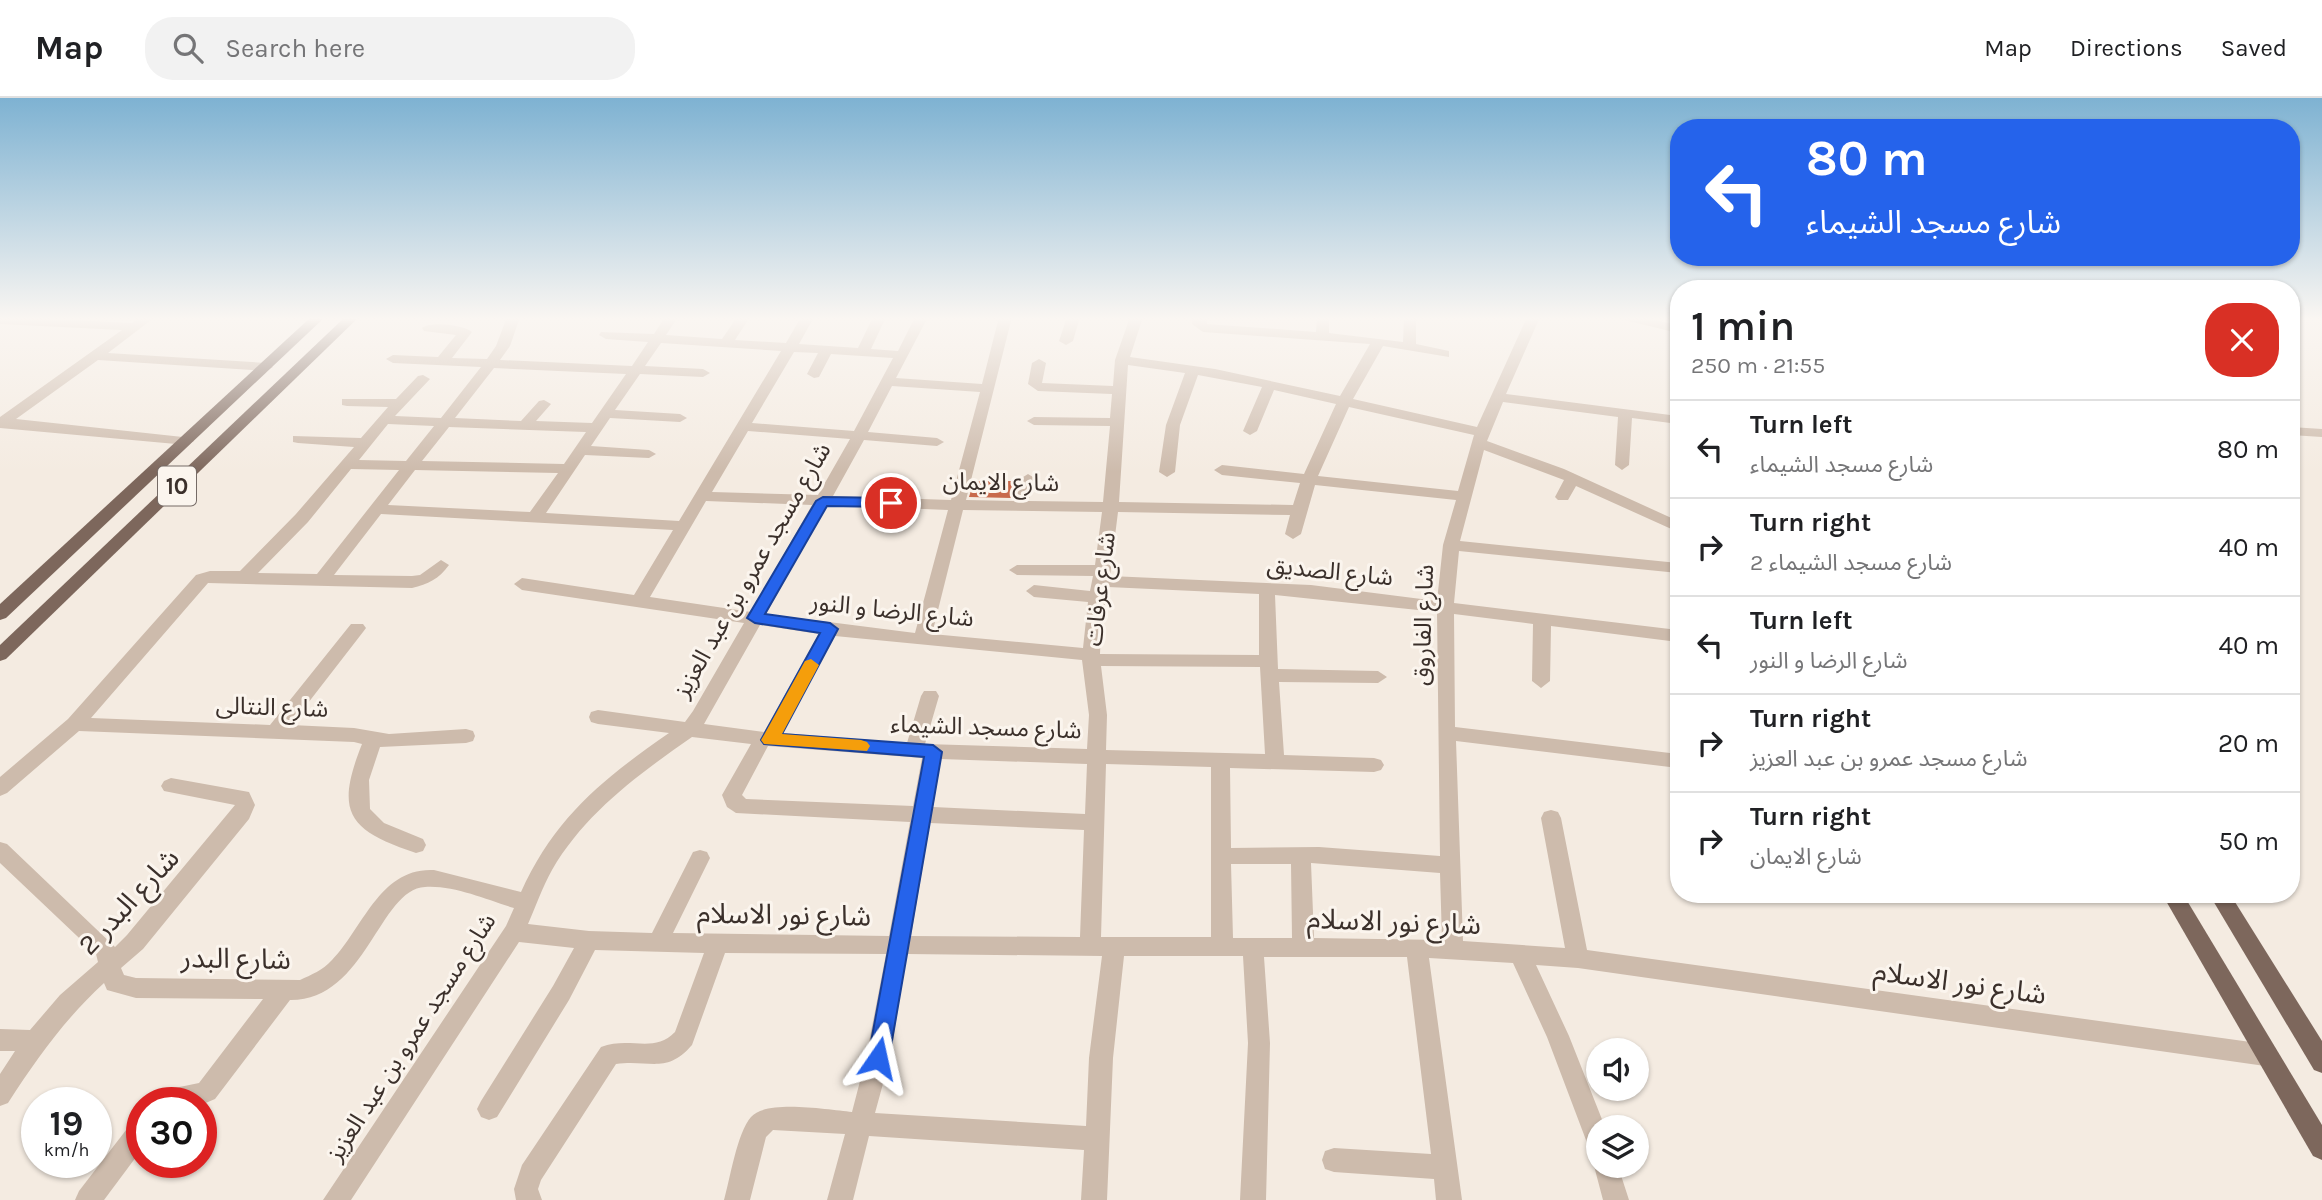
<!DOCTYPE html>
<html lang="en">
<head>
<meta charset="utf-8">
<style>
  body { margin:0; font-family:Karla,"Noto Sans Arabic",sans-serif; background:#f2f2f2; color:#202124; height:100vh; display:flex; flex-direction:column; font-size:26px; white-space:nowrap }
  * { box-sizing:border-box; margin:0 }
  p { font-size:23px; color:#757577 }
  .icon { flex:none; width:38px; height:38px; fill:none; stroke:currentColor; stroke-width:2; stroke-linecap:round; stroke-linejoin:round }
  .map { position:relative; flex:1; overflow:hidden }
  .details { position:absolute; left:1670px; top:182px; width:630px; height:623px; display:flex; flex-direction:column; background:#fff; border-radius:28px; box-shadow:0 2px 5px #0004 }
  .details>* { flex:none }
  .banner { position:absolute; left:1670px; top:21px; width:630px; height:147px; border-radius:28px; box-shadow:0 2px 5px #0004; background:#2563eb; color:#fff; overflow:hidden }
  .fabs { position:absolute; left:1586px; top:940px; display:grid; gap:14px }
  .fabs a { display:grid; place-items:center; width:63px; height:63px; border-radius:50%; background:#fff; box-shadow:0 2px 5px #0004; font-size:35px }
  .speed { position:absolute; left:21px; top:989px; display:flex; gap:14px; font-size:35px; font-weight:700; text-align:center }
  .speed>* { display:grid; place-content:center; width:91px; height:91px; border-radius:50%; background:#fff; box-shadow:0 2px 5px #0004; line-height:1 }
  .speed small { font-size:18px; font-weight:400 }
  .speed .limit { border:10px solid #d22; background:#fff; color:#111 }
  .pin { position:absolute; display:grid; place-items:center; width:60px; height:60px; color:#fff; margin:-30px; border:4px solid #fff; border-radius:50%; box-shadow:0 2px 7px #0007 }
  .me { position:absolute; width:77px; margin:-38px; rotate:11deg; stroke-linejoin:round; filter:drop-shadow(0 0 5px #0008) }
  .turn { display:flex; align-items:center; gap:24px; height:147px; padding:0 21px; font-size:32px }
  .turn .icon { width:91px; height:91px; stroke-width:2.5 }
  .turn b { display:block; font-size:49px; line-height:60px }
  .round { display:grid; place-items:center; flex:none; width:74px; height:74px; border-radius:28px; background:#f2f2f2 }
  .head { display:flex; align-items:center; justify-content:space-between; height:119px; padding:0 21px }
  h1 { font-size:42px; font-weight:600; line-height:52px }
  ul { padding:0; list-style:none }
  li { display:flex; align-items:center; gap:21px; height:98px; padding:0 21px; border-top:2px solid #e0e0e0 }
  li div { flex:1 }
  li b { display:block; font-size:26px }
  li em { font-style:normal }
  header { display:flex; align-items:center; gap:42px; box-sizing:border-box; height:98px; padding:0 35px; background:#fff; border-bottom:2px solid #e0e0e0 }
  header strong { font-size:33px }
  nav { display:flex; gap:38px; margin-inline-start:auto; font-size:24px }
  .search { width:490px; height:63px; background:#f2f2f2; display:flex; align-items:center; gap:18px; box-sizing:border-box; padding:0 24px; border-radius:28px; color:#757577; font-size:26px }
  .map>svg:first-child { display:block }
</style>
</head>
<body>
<header>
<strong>Map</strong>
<div class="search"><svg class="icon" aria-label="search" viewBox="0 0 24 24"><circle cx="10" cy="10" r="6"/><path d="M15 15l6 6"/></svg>Search here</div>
<nav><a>Map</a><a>Directions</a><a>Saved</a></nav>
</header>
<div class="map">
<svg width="2322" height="1102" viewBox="0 0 2322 1102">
  <rect width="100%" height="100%" fill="#f4ebe1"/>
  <polygon fill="#c8694b" points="974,383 1017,383 1011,400 969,399"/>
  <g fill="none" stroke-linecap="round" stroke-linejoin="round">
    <g fill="#cdbbac" fill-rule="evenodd">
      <polygon points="0,219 132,225 140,219 155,219 108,255 266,265 273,269 266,273 98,262 16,321 192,340 194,343 187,347 0,330 0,319 122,232 0,226"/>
      <path d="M507,219H520L510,248L500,262L632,268L648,244L606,241L599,237L601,234L654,236L665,219H678L666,237L722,241L737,219H750L735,242L786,245L801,219H814L799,246L858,250L873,219H886L871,251L898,253L915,219H928L896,280L982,286L999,219H1012L966,402L1013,403L1020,381L1028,376L1036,381L1028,403L1103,404L1110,328L1034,327L1027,323L1034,319L1110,320L1112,296L1038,293L1028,286L1032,265L1039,261L1046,265L1042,285L1113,288L1115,262L1130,219H1143L1130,259L1215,271L1340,298L1370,246L1203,234L1192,226L1193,219H1206L1207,226L1316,234L1317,219H1329V235L1403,244L1404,219H1416V246L1449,253V259L1383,248L1353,301L1477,329L1527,219H1540L1506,296L1678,318V326L1632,320L1629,367L1622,372L1615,367L1618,319L1503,304L1487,343L1564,371L1678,423V434L1576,388L1568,402H1558L1555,399L1564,382L1484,352L1460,443L1678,465V475L1459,453L1454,505L1678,532V544L1551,528L1550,583L1541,590L1532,583L1533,526L1454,516L1455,629L1678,656V670L1456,643L1463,843L1565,850L1541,720L1544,714L1551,712L1558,714L1561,720L1587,852L2265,946L2273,949L2277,957L2273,965L2265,968L1578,870L1536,867L1569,938L1605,1029H1598V1054L1589,1050L1547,939L1513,865L1429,860L1462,1102H1436L1434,1081L1334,1074L1325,1071L1322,1062L1325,1053L1334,1050L1431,1056L1407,859H1264L1270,945L1266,1102H1240L1248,945L1243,858H1124L1113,960L1107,1102H1081L1084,1052L869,1038L853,1102H827L845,1036L773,1032L766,1039L750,1102H724C730,1081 737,1035 751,1019C767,1001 828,1012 852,1014L866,960L886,856L725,855L692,947C666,977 649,961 616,966L541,1082L538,1091L542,1102H516L514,1091L522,1067L601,949C630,938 654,956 675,934L704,855L595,852L569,902L497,1019L489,1022L481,1019L477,1011L481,1003L553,888L574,850L519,844L351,1102H323L506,828L514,810C487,802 454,787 425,789C379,791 366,903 290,902L215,1001L201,1007L151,1004L160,993L199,985L263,901L136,900L107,892L104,885C65,921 37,960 8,1005L0,1008V976L15,953H0V931L30,932L60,897L98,864L96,856L0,765V744L7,746L115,849L127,837L235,707L164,693L161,688L164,683L171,680L249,694L255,707L249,721L143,851L121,870L124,877L136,880L300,882C311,877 323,872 332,862C363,830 380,769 434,772L521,794C555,719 603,681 669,635L598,626L591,624L589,619L591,614L598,612L685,624L693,613L744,525L522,492L514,486L522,480L634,497L673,432L381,416L334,477L412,478L420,477L441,462L449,467C439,481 428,486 412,490L208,485L91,620L270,627L351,526H363L366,530L363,534L291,627L354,630L389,636L466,631L473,633L475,638L473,643L466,645L380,649L369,682L370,711L384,725L423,741L426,747L423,753L416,755C347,732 335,714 362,646L354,644L79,633L7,695L0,698V679L68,621L196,477L210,473H240L296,416L354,349L298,345L293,344V338L361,340L388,309L347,308L342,307V301H396L418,278L423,277L430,281L395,318L441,320L481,269L393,265L386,261L393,257L438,259L456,237L424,233L422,230C432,223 463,227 472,234L452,260L487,261L496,248ZM661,245L781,253L679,423L546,415L585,357L649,360L656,356L649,352L591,348L610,320L680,324L687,320L680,316L615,312L640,276L703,279L710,275L703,271L645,268ZM794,254L818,255L807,276L814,280L819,279L831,256L893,260L854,333L752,325ZM1128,267L1185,275L1166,327L1159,374L1167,379L1175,374L1180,327L1198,277L1262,289L1243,333L1250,337L1257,333L1274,292L1336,306L1304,376L1222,367L1214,372L1222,377L1300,385L1293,407L1119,404ZM494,270L626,276L592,325L536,323L551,306L544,302L539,303L521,323L455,320ZM892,288L980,294L951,402L833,398L864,342L937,348L944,344L937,340L868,334ZM1349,309L1474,337L1458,393L1318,378ZM388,326L434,328L406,363L359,362ZM449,329L586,334L564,366L422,363ZM748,333L850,341L818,397L712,394ZM351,371L399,372L317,476L258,475L308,424ZM415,372L558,375L530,414L388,407ZM1315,387L1456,402L1443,447L1437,503L1311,487L1110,478L1118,414L1290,417L1285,436L1293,441L1301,436ZM706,403L812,407L751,514L650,499ZM827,407L948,412L915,535L766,516ZM963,412L1102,414L1095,467H1017L1009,472L1017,477L1093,478L1090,493L1034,487L1026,493L1034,499L1088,504L1083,550L932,536ZM1108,489L1259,496V557L1100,556L1101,530ZM1275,497L1437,514L1440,758L1319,749L1231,750L1230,670L1374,674L1381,672L1384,667L1381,662L1374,660L1284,657L1279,584L1378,585L1387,579L1378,573L1278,571ZM760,527L819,536L764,634L704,626ZM835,538L1082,562L1089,617L1087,651L925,646L939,598L936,593H924L921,598L907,645L782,635ZM1101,568L1260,569L1265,656L1106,652L1107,617ZM692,639L751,646L722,697L727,709L736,715L910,724L889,838L673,835L710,760L707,754L700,752L693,754L652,835L589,833L528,826C536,808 542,790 552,772C585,715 639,676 692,639ZM768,648L922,660L913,708L746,701L742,697ZM941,661L1087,666L1085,716L933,709ZM1106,666L1211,669V839H1101ZM930,725L1084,732L1080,839L911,838ZM1311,765L1440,775L1442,842L1314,840ZM1231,766H1291L1292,840H1233ZM907,856L1102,858L1089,960L1086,1028L875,1015L890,960Z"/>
      <polygon points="1067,219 1080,219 1073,243 1066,247 1059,243"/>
      <polygon points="2291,329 2322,331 2322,339 2291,337"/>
      <polygon points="142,1019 142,1051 104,1102 75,1102 79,1093 133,1023"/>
      <polygon points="1597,1059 1598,1068 1618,1068 1629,1102 1603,1102 1594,1068"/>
    </g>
    <polygon fill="#cdbbac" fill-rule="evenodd" points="1612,219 1639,219 1678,227 1678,235"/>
    <g fill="#7d675c" fill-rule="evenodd">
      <polygon points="311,219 325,219 6,520 0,522 0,506"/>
      <polygon points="345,219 359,219 6,561 0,563 0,547"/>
      <polygon points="2162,796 2183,796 2322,1027 2322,1062 2313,1058"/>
      <polygon points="2209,796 2230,796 2322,943 2322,975 2314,972"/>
    </g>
  </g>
  <linearGradient id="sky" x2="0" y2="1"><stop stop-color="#7eb2d2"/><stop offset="0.59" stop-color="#faf6f2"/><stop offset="1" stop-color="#faf6f2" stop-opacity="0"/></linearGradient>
  <rect width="2322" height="374" fill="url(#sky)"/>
  <polygon fill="#2563eb" stroke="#184099" stroke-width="2" points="823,399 891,400 898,405 891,409 827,408 765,516 830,525 838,531 782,636 933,647 942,654 889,960 886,967 878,970 871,967 868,960 924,659 764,646 761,642 820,535 755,525 747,520 816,403"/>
  <polygon fill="#f59e0b" points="811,561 819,567 782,636 861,642 867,644 870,648 867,653 764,646 761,642 764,637 805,563"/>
  <g text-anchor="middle" stroke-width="6" stroke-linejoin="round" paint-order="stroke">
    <rect fill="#fbf5ee" stroke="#756b66" stroke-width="2" x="158" y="368.5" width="38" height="39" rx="5"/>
    <g font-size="23" font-weight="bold" fill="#3b302b">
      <text x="177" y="396">10</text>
    </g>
    <g font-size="24" fill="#3b302b" stroke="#fbf5ee">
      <text transform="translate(1001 384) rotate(1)" y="8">شارع الايمان</text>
      <text transform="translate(752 472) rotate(-60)" y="8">شارع مسجد عمرو بن عبد العزيز</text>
      <text transform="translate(1330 473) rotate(6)" y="8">شارع الصديق</text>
      <text transform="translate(1100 491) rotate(-83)" y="8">شارع عرفات</text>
      <text transform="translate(892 512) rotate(6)" y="8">شارع الرضا و النور</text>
      <text transform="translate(1423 527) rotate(-88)" y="8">شارع الفاروق</text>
      <text transform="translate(272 609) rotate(2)" y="8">شارع النتالى</text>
      <text transform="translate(986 629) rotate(2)" y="8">شارع مسجد الشيماء</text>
      <text transform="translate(411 939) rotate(-57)" y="8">شارع مسجد عمرو بن عبد العزيز</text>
    </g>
    <g font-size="28" fill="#3b302b" stroke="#fbf5ee">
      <text transform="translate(128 803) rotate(-47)" y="10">شارع البدر 2</text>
      <text transform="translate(784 816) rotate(1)" y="10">شارع نور الاسلام</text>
      <text transform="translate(1394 823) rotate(2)" y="10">شارع نور الاسلام</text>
      <text transform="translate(236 860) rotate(1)" y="10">شارع البدر</text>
      <text transform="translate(1960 884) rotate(8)" y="10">شارع نور الاسلام</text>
    </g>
  </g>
</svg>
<div class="fabs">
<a><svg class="icon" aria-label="sound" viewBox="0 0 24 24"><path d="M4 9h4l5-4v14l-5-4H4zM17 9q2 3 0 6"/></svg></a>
<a><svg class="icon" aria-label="layers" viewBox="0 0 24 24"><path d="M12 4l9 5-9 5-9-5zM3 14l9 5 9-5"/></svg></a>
</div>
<div class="speed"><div>19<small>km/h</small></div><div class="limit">30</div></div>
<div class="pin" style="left:891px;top:405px;background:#d93025"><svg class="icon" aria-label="arrive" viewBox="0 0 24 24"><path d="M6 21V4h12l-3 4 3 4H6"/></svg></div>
<svg class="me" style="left:878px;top:960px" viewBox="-20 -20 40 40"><path d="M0-17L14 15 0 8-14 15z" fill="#2563eb" stroke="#fff" stroke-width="4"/></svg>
<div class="banner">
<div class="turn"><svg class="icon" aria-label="left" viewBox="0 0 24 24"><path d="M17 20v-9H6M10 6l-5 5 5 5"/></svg><div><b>80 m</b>شارع مسجد الشيماء</div></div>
</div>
<section class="details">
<div class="head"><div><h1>1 min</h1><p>250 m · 21:55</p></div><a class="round" style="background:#d93025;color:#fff"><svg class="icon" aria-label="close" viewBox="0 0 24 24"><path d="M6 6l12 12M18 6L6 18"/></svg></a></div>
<ul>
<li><svg class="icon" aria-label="left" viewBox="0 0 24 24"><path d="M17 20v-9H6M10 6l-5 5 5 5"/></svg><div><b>Turn left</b><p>شارع مسجد الشيماء</p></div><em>80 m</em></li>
<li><svg class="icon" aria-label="right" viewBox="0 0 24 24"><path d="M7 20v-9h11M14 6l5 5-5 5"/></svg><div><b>Turn right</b><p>شارع مسجد الشيماء 2</p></div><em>40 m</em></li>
<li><svg class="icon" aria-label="left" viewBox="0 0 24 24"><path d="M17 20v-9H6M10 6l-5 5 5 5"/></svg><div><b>Turn left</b><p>شارع الرضا و النور</p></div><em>40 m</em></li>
<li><svg class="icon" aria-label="right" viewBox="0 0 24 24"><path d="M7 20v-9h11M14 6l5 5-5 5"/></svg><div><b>Turn right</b><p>شارع مسجد عمرو بن عبد العزيز</p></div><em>20 m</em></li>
<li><svg class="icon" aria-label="right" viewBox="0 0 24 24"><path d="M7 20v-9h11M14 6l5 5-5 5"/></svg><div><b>Turn right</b><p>شارع الايمان</p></div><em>50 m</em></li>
</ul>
</section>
</div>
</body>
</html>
